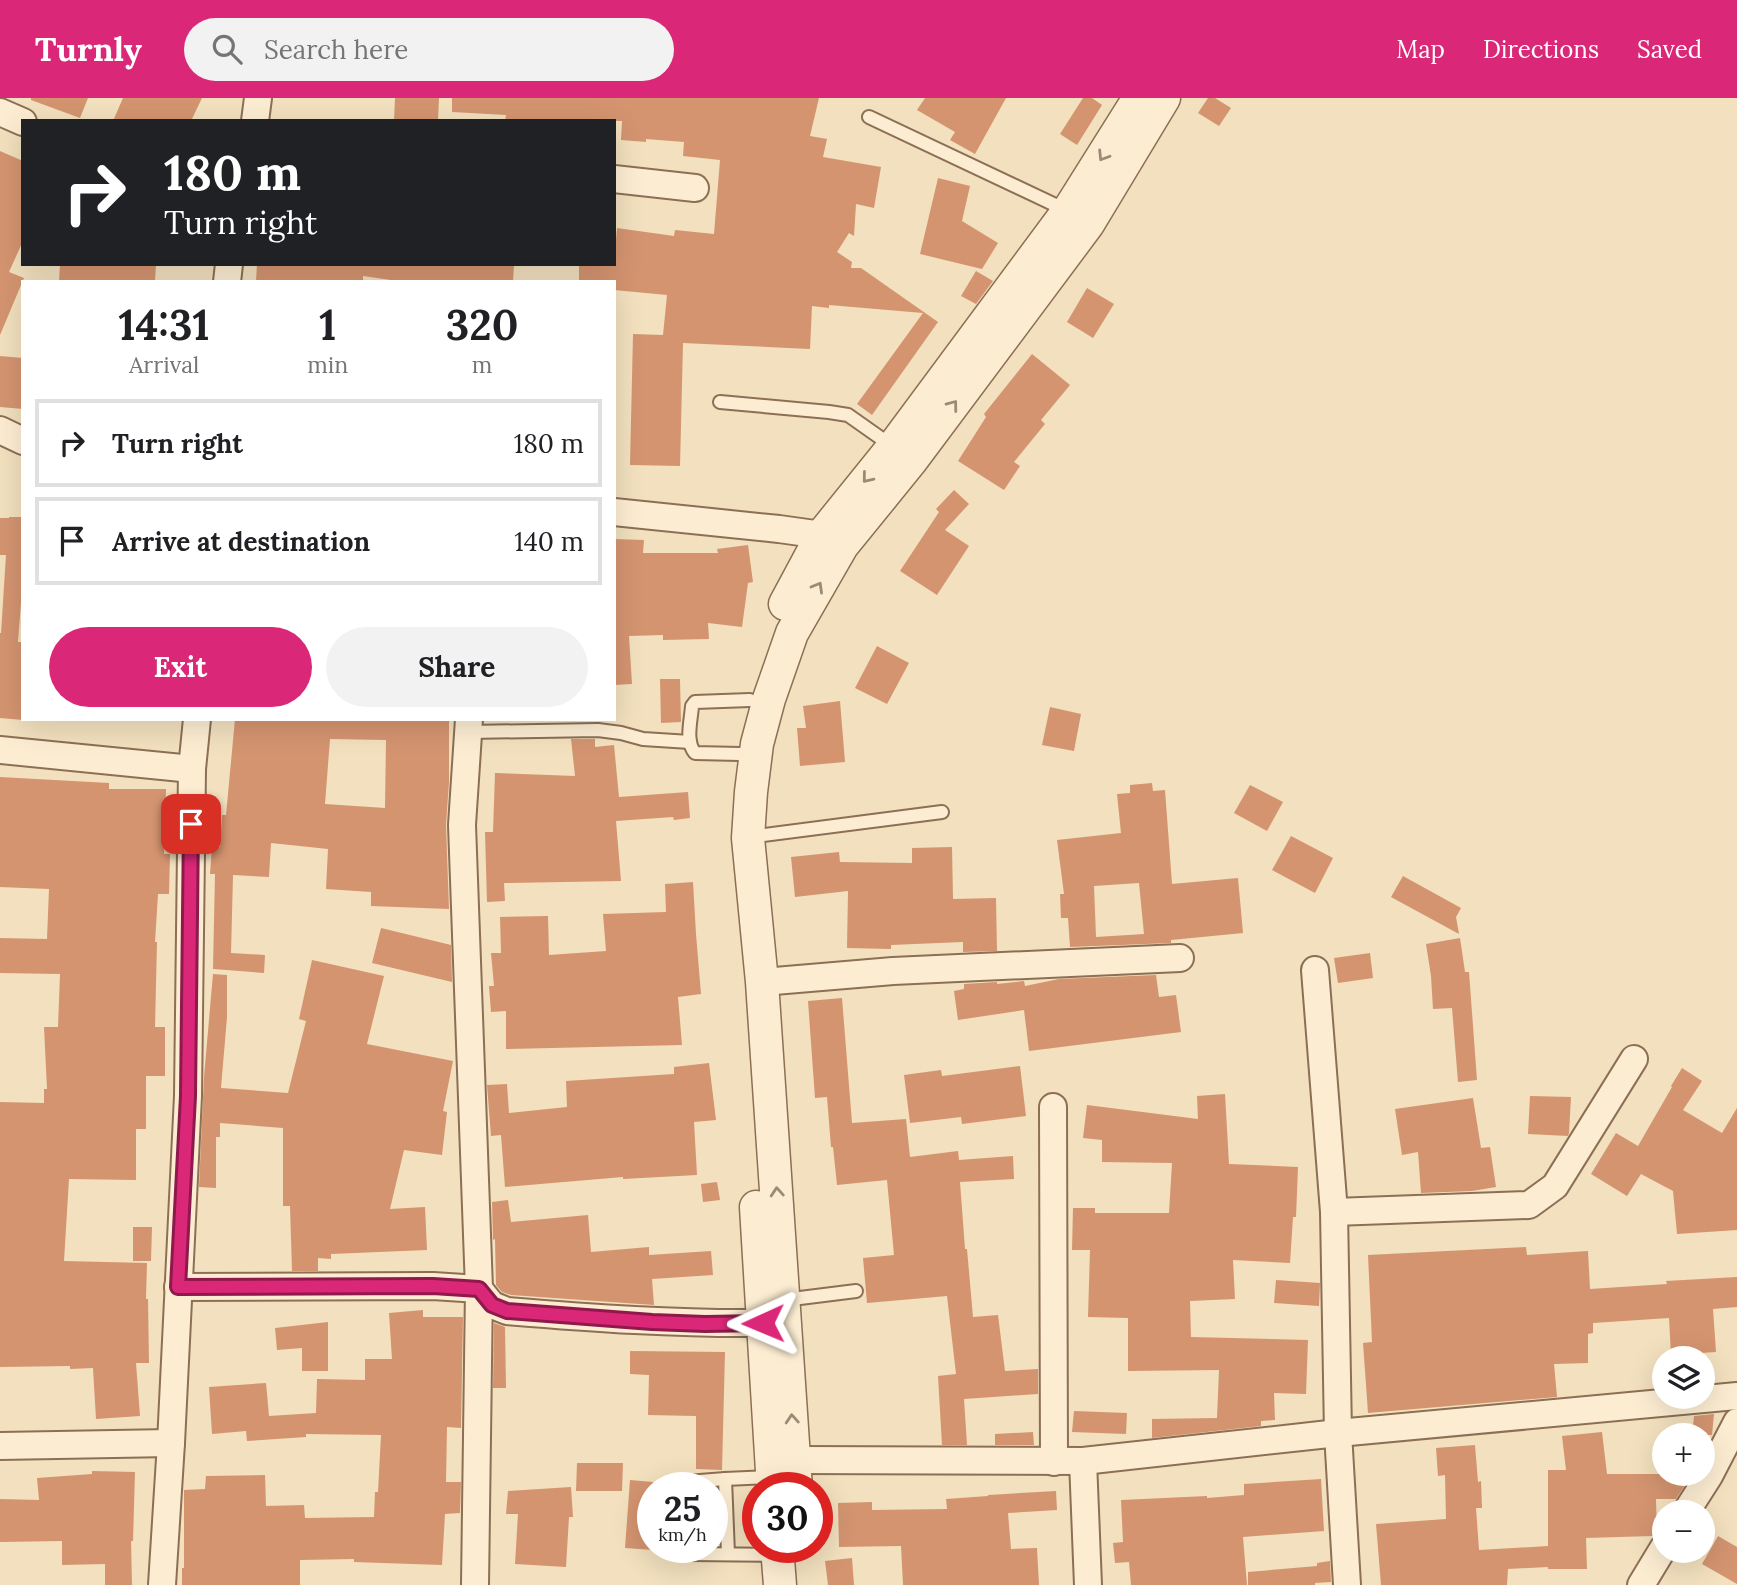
<!DOCTYPE html>
<html lang="en">
<head>
<meta charset="utf-8">
<style>
  body { margin:0; font-family:Lora,serif; background:#f2f2f2; color:#202124; height:100vh; display:flex; flex-direction:column; font-size:26px; white-space:nowrap }
  * { box-sizing:border-box; margin:0 }
  p { font-size:23px; color:#757577 }
  .icon { flex:none; width:38px; height:38px; fill:none; stroke:currentColor; stroke-width:2; stroke-linecap:round; stroke-linejoin:round }
  .map { position:relative; flex:1; overflow:hidden }
  .side { position:absolute; left:21px; top:182px; width:595px; height:441px; display:flex; flex-direction:column; background:#fff; border-radius:0px; box-shadow:0 7px 28px #0002 }
  .side>* { flex:none }
  .hud { position:absolute; left:21px; top:21px; width:595px; height:147px; border-radius:0px; box-shadow:0 7px 28px #0002; background:#202124; color:#fff; overflow:hidden }
  .fabs { position:absolute; left:1652px; top:1248px; display:grid; gap:14px }
  .fabs a { display:grid; place-items:center; width:63px; height:63px; border-radius:50%; background:#fff; box-shadow:0 7px 28px #0002; font-size:35px }
  .speed { position:absolute; left:637px; top:1374px; display:flex; gap:14px; font-size:35px; font-weight:700; text-align:center }
  .speed>* { display:grid; place-content:center; width:91px; height:91px; border-radius:50%; background:#fff; box-shadow:0 7px 28px #0002; line-height:1 }
  .speed small { font-size:18px; font-weight:400 }
  .speed .limit { border:10px solid #d22; background:#fff; color:#111 }
  .pin { position:absolute; display:grid; place-items:center; width:60px; height:60px; color:#fff; margin:-30px; border-radius:14px; box-shadow:0 4px 10px #0006 }
  .me { position:absolute; width:77px; margin:-38px; rotate:269deg; stroke-linejoin:round; filter:drop-shadow(0 0 5px #0008) }
  .turn { display:flex; align-items:center; gap:24px; height:147px; padding:0 28px; font-size:32px }
  .turn .icon { width:91px; height:91px; stroke-width:2.5 }
  .turn b { display:block; font-size:49px; line-height:60px }
  .eta { display:flex; justify-content:space-evenly; align-items:center; height:119px; text-align:center }
  .eta b { font-size:42px; font-weight:800; line-height:49px }
  .cta { display:flex; gap:14px; margin-top:auto; padding:14px 28px }
  .cta a { flex:1; height:80px; border-radius:42px; background:#db2777; color:#fff; font-size:28px; font-weight:800; line-height:80px; text-align:center }
  .cta a+a { background:#f2f2f2; color:#202124 }
  ul { padding:0; list-style:none }
  li { display:flex; align-items:center; gap:21px; height:88px; margin:0 14px 10px; padding:0 14px; border:4px solid #e0e0e0; border-radius:0px }
  li div { flex:1 }
  li b { display:block; font-size:26px }
  li em { font-style:normal }
  header { display:flex; align-items:center; gap:42px; box-sizing:border-box; height:98px; padding:0 35px; background:#db2777; color:#fff }
  header strong { font-size:33px }
  nav { display:flex; gap:38px; margin-inline-start:auto; font-size:24px }
  .search { width:490px; height:63px; background:#f2f2f2; display:flex; align-items:center; gap:18px; box-sizing:border-box; padding:0 24px; border-radius:38px; color:#757577; font-size:26px }
  .map>svg:first-child { display:block }
</style>
</head>
<body>
<header>
<strong>Turnly</strong>
<div class="search"><svg class="icon" aria-label="search" viewBox="0 0 24 24"><circle cx="10" cy="10" r="6"/><path d="M15 15l6 6"/></svg>Search here</div>
<nav><a>Map</a><a>Directions</a><a>Saved</a></nav>
</header>
<div class="map">
<svg width="1737" height="1487" viewBox="0 0 1737 1487">
  <rect width="100%" height="100%" fill="#f2e0be"/>
  <g fill="#d49470" fill-rule="evenodd">
    <polygon points="31,0 88,0 80,20 31,2"/>
    <polygon points="123,0 202,0 191,23 113,23"/>
    <polygon points="395,0 439,0 438,23 394,23"/>
    <polygon points="452,0 819,0 810,38 827,41 823,59 881,69 874,110 856,106 854,138 849,135 837,154 852,164 851,170 861,170 938,224 872,317 857,306 923,215 829,207 829,210 812,208 810,251 683,245 680,368 630,367 633,236 663,237 667,197 614,192 614,184 579,184 579,166 614,166 617,130 674,138 675,132 714,136 720,62 683,58 684,44 646,41 646,44 621,42 622,23 505,23 506,17 452,14"/>
    <polygon points="925,0 1006,0 975,56 950,42 955,34 917,12"/>
    <polygon points="1083,0 1092,0 1102,7 1077,47 1060,36"/>
    <polygon points="1208,0 1215,0 1231,10 1219,28 1198,15"/>
    <polygon points="0,53 23,63 23,143 9,174 24,180 0,237"/>
    <polygon points="938,80 970,88 962,123 998,145 982,171 920,156"/>
    <polygon points="60,166 156,166 155,184 59,184"/>
    <polygon points="257,166 514,166 513,184 405,184 363,178 363,184 270,184 256,183"/>
    <polygon points="976,173 993,183 976,206 961,198"/>
    <polygon points="1087,190 1114,206 1093,240 1067,224"/>
    <polygon points="1032,256 1070,287 1041,322 1045,326 1014,364 1020,368 1004,392 958,363 986,319 984,316"/>
    <polygon points="0,258 23,260 23,311 0,309"/>
    <polygon points="954,392 969,406 945,432 969,448 937,497 900,473 939,414 936,411"/>
    <polygon points="9,419 23,419 23,505 21,505 18,544 23,544 23,622 0,620 0,535 1,535 6,457 0,457 0,420 9,420"/>
    <polygon points="614,441 644,442 643,455 718,455 717,451 748,447 753,484 748,485 742,529 708,525 709,541 663,542 663,537 629,538 632,586 614,587"/>
    <polygon points="877,548 909,565 887,606 855,590"/>
    <polygon points="660,581 680,581 681,624 661,625"/>
    <polygon points="840,603 845,664 800,668 797,630 806,630 803,608"/>
    <polygon points="1050,609 1081,616 1074,653 1042,647"/>
    <path d="M235,621H449V684L446,727L449,811L371,808V794L326,791L328,751L271,745L269,779L233,777L231,855L265,857L264,875L213,871L215,776H210L212,749H220L222,717H226ZM330,641L386,642L385,710L325,706Z"/>
    <polygon points="571,641 595,641 595,649 614,647 619,699 688,694 690,720 674,722 673,719 616,723 621,783 504,785 505,803 487,804 485,734 493,734 495,675 575,678"/>
    <polygon points="0,679 109,685 109,691 166,691 164,756 170,756 169,796 158,796 155,844 157,844 155,929 165,929 165,978 146,978 146,1031 136,1031 136,1082 69,1081 64,1163 147,1165 146,1201 148,1201 149,1265 136,1265 140,1318 96,1321 93,1270 70,1271 70,1268 0,1269 0,1004 44,1005 44,991 47,991 44,929 58,929 60,876 0,875 0,840 47,841 49,791 0,789"/>
    <path d="M1152,685L1153,693L1165,692L1172,786L1238,780L1243,835L1171,842V845L1070,849L1068,820H1061L1060,796H1064L1057,742L1121,735L1117,696L1130,695V687ZM1139,785L1144,836L1096,839L1094,788Z"/>
    <polygon points="1250,687 1283,704 1267,733 1234,715"/>
    <polygon points="1291,738 1333,760 1315,795 1272,772"/>
    <polygon points="952,749 953,801 996,800 997,853 963,854 963,844 891,847 891,851 847,850 848,793 795,799 791,759 839,754 840,764 912,765 912,750"/>
    <polygon points="1403,778 1461,810 1456,819 1459,836 1391,799"/>
    <polygon points="693,784 696,836 701,896 678,899 682,947 506,951 506,913 491,914 489,888 494,888 491,855 501,855 500,819 548,818 549,857 606,853 603,816 666,814 665,786"/>
    <polygon points="381,830 451,847 452,884 372,865"/>
    <polygon points="1460,840 1465,874 1469,874 1477,982 1458,984 1452,910 1433,911 1431,878 1426,846"/>
    <polygon points="1370,855 1373,880 1338,885 1334,860"/>
    <polygon points="312,862 384,878 367,946 453,963 443,1013 447,1014 442,1057 404,1052 390,1111 425,1109 427,1152 331,1156 331,1161 318,1160 318,1173 292,1173 290,1108 283,1108 283,1030 220,1025 220,1039 216,1039 216,1090 199,1089 204,979 213,876 227,877 227,919 221,990 288,995 306,923 299,921"/>
    <polygon points="1156,877 1159,899 1176,897 1181,934 1029,953 1024,912 958,922 954,893 964,891 964,886 997,884 997,886 1024,883 1025,888 1059,881"/>
    <polygon points="842,900 852,1025 906,1021 910,1059 958,1053 959,1062 1013,1058 1014,1081 960,1084 965,1151 967,1151 973,1219 998,1217 1005,1273 1038,1271 1038,1296 964,1301 967,1347 942,1347 938,1278 956,1276 947,1198 867,1205 863,1160 894,1157 887,1082 837,1087 833,1049 831,1049 827,999 815,1000 808,903"/>
    <polygon points="709,965 716,1022 694,1024 697,1077 623,1081 623,1079 505,1089 501,1037 491,1038 487,987 507,986 509,1015 567,1009 566,983 674,976 674,969"/>
    <polygon points="1020,968 1026,1018 962,1026 961,1019 910,1025 904,977 941,972 942,978"/>
    <polygon points="1682,970 1702,983 1683,1012 1722,1035 1737,1010 1737,1132 1677,1136 1673,1093 1641,1076 1627,1098 1591,1076 1616,1035 1638,1048 1672,989 1671,988"/>
    <polygon points="1225,996 1229,1066 1298,1069 1296,1119 1293,1119 1290,1165 1233,1162 1235,1201 1190,1203 1191,1239 1308,1242 1306,1296 1274,1295 1275,1322 1261,1323 1261,1328 1152,1340 1152,1321 1217,1320 1219,1272 1128,1273 1128,1220 1088,1219 1090,1152 1072,1152 1073,1110 1095,1110 1095,1115 1169,1115 1172,1065 1102,1064 1102,1042 1083,1040 1087,1007 1198,1021 1197,998"/>
    <polygon points="1530,998 1571,999 1569,1035 1568,1038 1528,1036"/>
    <polygon points="1473,1000 1481,1050 1490,1049 1496,1089 1472,1093 1421,1095 1418,1054 1402,1057 1395,1011"/>
    <polygon points="717,1084 720,1102 703,1104 701,1086"/>
    <polygon points="508,1102 511,1124 588,1117 591,1154 649,1149 649,1157 711,1153 713,1177 652,1181 654,1207 511,1197 502,1194 496,1187 495,1141 493,1142 492,1104"/>
    <polygon points="133,1129 152,1129 151,1163 133,1163"/>
    <polygon points="1526,1149 1527,1157 1588,1153 1590,1191 1667,1186 1666,1183 1737,1179 1737,1209 1713,1211 1716,1254 1671,1257 1669,1220 1593,1225 1593,1235 1588,1236 1588,1265 1554,1266 1557,1299 1368,1315 1363,1245 1372,1244 1368,1157"/>
    <polygon points="1276,1182 1320,1185 1319,1208 1274,1205"/>
    <polygon points="423,1212 423,1219 463,1219 461,1330 447,1329 446,1384 461,1384 460,1415 445,1416 442,1467 354,1464 354,1461 300,1462 300,1487 182,1487 182,1470 184,1470 184,1392 205,1391 206,1378 265,1377 266,1408 304,1407 305,1420 374,1419 375,1394 378,1394 381,1337 306,1336 306,1339 247,1343 246,1333 212,1336 209,1289 266,1285 269,1318 316,1315 317,1281 365,1282 365,1261 392,1261 389,1215"/>
    <polygon points="328,1224 328,1273 302,1273 302,1250 277,1252 275,1230"/>
    <polygon points="494,1225 505,1229 506,1290 493,1290"/>
    <polygon points="630,1253 725,1254 722,1372 696,1371 696,1318 648,1317 649,1277 630,1276"/>
    <polygon points="1074,1313 1127,1315 1126,1336 1072,1334"/>
    <polygon points="1714,1316 1712,1337 1692,1337 1694,1318"/>
    <polygon points="1033,1334 1034,1347 995,1347 995,1336"/>
    <polygon points="1602,1334 1607,1376 1687,1376 1687,1384 1676,1401 1656,1401 1657,1435 1653,1438 1586,1440 1587,1471 1548,1471 1548,1469 1508,1471 1507,1487 1381,1487 1376,1426 1446,1421 1445,1377 1438,1378 1436,1350 1475,1347 1478,1384 1481,1383 1482,1410 1476,1410 1479,1452 1548,1448 1548,1372 1566,1372 1562,1338"/>
    <polygon points="577,1365 623,1365 622,1393 576,1393"/>
    <polygon points="92,1373 135,1374 133,1443 131,1443 132,1487 105,1487 105,1466 62,1467 62,1443 0,1444 0,1401 39,1402 37,1380 92,1376"/>
    <polygon points="1321,1381 1324,1433 1243,1439 1247,1487 1131,1487 1129,1464 1115,1465 1113,1445 1123,1444 1121,1402 1207,1398 1207,1400 1244,1397 1244,1386"/>
    <polygon points="630,1382 653,1384 653,1452 625,1450"/>
    <polygon points="571,1389 573,1419 569,1419 566,1469 515,1466 518,1416 506,1416 508,1393"/>
    <polygon points="1056,1393 1057,1412 1008,1415 1011,1451 1037,1450 1039,1487 903,1487 901,1448 839,1449 838,1405 872,1404 872,1412 947,1411 946,1401 988,1398 988,1397"/>
    <polygon points="1718,1438 1737,1449 1737,1486 1702,1466"/>
    <polygon points="852,1460 854,1487 828,1487 825,1463"/>
    <polygon points="1330,1463 1331,1484 1315,1485 1315,1487 1248,1487 1248,1474 1317,1468 1317,1465"/>
  </g>
  <g fill="none" stroke-linecap="round" stroke-linejoin="round">
    <defs>
      <g id="service">
        <polyline points="869,19 1068,113"/>
        <polyline points="720,304 829,314 848,317 892,348"/>
        <polyline points="468,634 598,632 621,635 643,641 690,644"/>
        <path d="M740,656L695,655C685,643 691,623 692,608L695,604L750,602"/>
        <polyline points="748,739 942,714"/>
        <polyline points="784,1202 856,1193"/>
        <polyline points="725,1381 728,1456"/>
        <polyline points="681,1390 682,1387 687,1384 725,1381 772,1379"/>
        <polyline points="679,1449 683,1454 689,1456 777,1457"/>
      </g>
      <g id="minor">
        <polyline points="0,14 23,24"/>
        <polyline points="255,23 258,0"/>
        <polyline points="614,81 695,90"/>
        <polyline points="227,184 229,166"/>
        <polyline points="0,332 23,343"/>
        <polyline points="614,414 779,431 822,437"/>
        <polyline points="469,621 462,727 479,1191 475,1487"/>
        <polyline points="0,652 192,671"/>
        <polyline points="1315,872 1334,1114 1338,1335 1347,1487"/>
        <polyline points="762,884 893,873 1180,860"/>
        <polyline points="1053,1009 1054,1364"/>
        <polyline points="1334,1114 1529,1107 1555,1088 1634,961"/>
        <path d="M178,1189L433,1188L479,1191L492,1207L507,1213C592,1220 677,1226 763,1225"/>
        <polyline points="0,1348 171,1345"/>
        <polyline points="795,1362 1083,1363 1338,1335 1737,1298"/>
        <polyline points="1083,1363 1088,1487"/>
        <polyline points="1686,1414 1709,1378 1737,1324"/>
        <polyline points="162,1487 171,1345 188,998 192,671 197,621"/>
        <polyline points="1641,1487 1664,1449"/>
      </g>
      <g id="tertiary">
        <polyline points="785,506 822,437 893,349 1068,113 1139,0"/>
        <polyline points="756,1109 773,1390"/>
        <polyline points="796,1390 762,884 748,740 751,694 757,646 769,601 792,535 842,448 911,363 1088,126 1164,0"/>
        <polyline points="777,1449 780,1487"/>
      </g>
    </defs>
    <use href="#service" stroke="#8c6f55" stroke-width="16"/>
    <use href="#minor" stroke="#8c6f55" stroke-width="30"/>
    <use href="#tertiary" stroke="#8c6f55" stroke-width="35"/>
    <use href="#service" stroke="#fcedd2" stroke-width="12"/>
    <use href="#minor" stroke="#fcedd2" stroke-width="26"/>
    <use href="#tertiary" stroke="#fcedd2" stroke-width="32"/>
  </g>
  <defs><path id="oneway-chevron" d="M-2-3.5L2.5 0L-2 3.5" fill="none" stroke-width="1.6" stroke-linecap="round" stroke-linejoin="round" transform="scale(1.75)"/></defs>
  <g stroke="#9b8a76">
    <use href="#oneway-chevron" transform="translate(1103 58) rotate(122)"/>
    <use href="#oneway-chevron" transform="translate(953 307) rotate(-53)"/>
    <use href="#oneway-chevron" transform="translate(867 380) rotate(129)"/>
    <use href="#oneway-chevron" transform="translate(818 489) rotate(-60)"/>
    <use href="#oneway-chevron" transform="translate(777 1094) rotate(-94)"/>
    <use href="#oneway-chevron" transform="translate(792 1321) rotate(-94)"/>
  </g>
  <g fill="none" stroke-linecap="round" stroke-linejoin="round">
    <defs>
      <polyline id="route" points="191,726 188,998 178,1189 433,1188 479,1191 492,1207 507,1213 652,1224 705,1226 763,1225"/>
    </defs>
    <use href="#route" stroke="#8e194d" stroke-width="18"/>
    <use href="#route" stroke="#db2777" stroke-width="12"/>
  </g>
</svg>
<div class="fabs">
<a><svg class="icon" aria-label="layers" viewBox="0 0 24 24"><path d="M12 4l9 5-9 5-9-5zM3 14l9 5 9-5"/></svg></a>
<a>+</a>
<a>−</a>
</div>
<div class="speed"><div>25<small>km/h</small></div><div class="limit">30</div></div>
<div class="pin" style="left:191px;top:726px;background:#d93025"><svg class="icon" aria-label="arrive" viewBox="0 0 24 24"><path d="M6 21V4h12l-3 4 3 4H6"/></svg></div>
<svg class="me" style="left:763px;top:1225px" viewBox="-20 -20 40 40"><path d="M0-17L14 15 0 8-14 15z" fill="#db2777" stroke="#fff" stroke-width="4"/></svg>
<div class="hud">
<div class="turn"><svg class="icon" aria-label="right" viewBox="0 0 24 24"><path d="M7 20v-9h11M14 6l5 5-5 5"/></svg><div><b>180 m</b>Turn right</div></div>
</div>
<section class="side">
<div class="eta">
<div><b>14:31</b><p>Arrival</p></div>
<div><b>1</b><p>min</p></div>
<div><b>320</b><p>m</p></div>
</div>
<ul>
<li><svg class="icon" aria-label="right" viewBox="0 0 24 24"><path d="M7 20v-9h11M14 6l5 5-5 5"/></svg><div><b>Turn right</b></div><em>180 m</em></li>
<li><svg class="icon" aria-label="arrive" viewBox="0 0 24 24"><path d="M6 21V4h12l-3 4 3 4H6"/></svg><div><b>Arrive at destination</b></div><em>140 m</em></li>
</ul>
<div class="cta"><a>Exit</a><a>Share</a></div>
</section>
</div>
</body>
</html>
